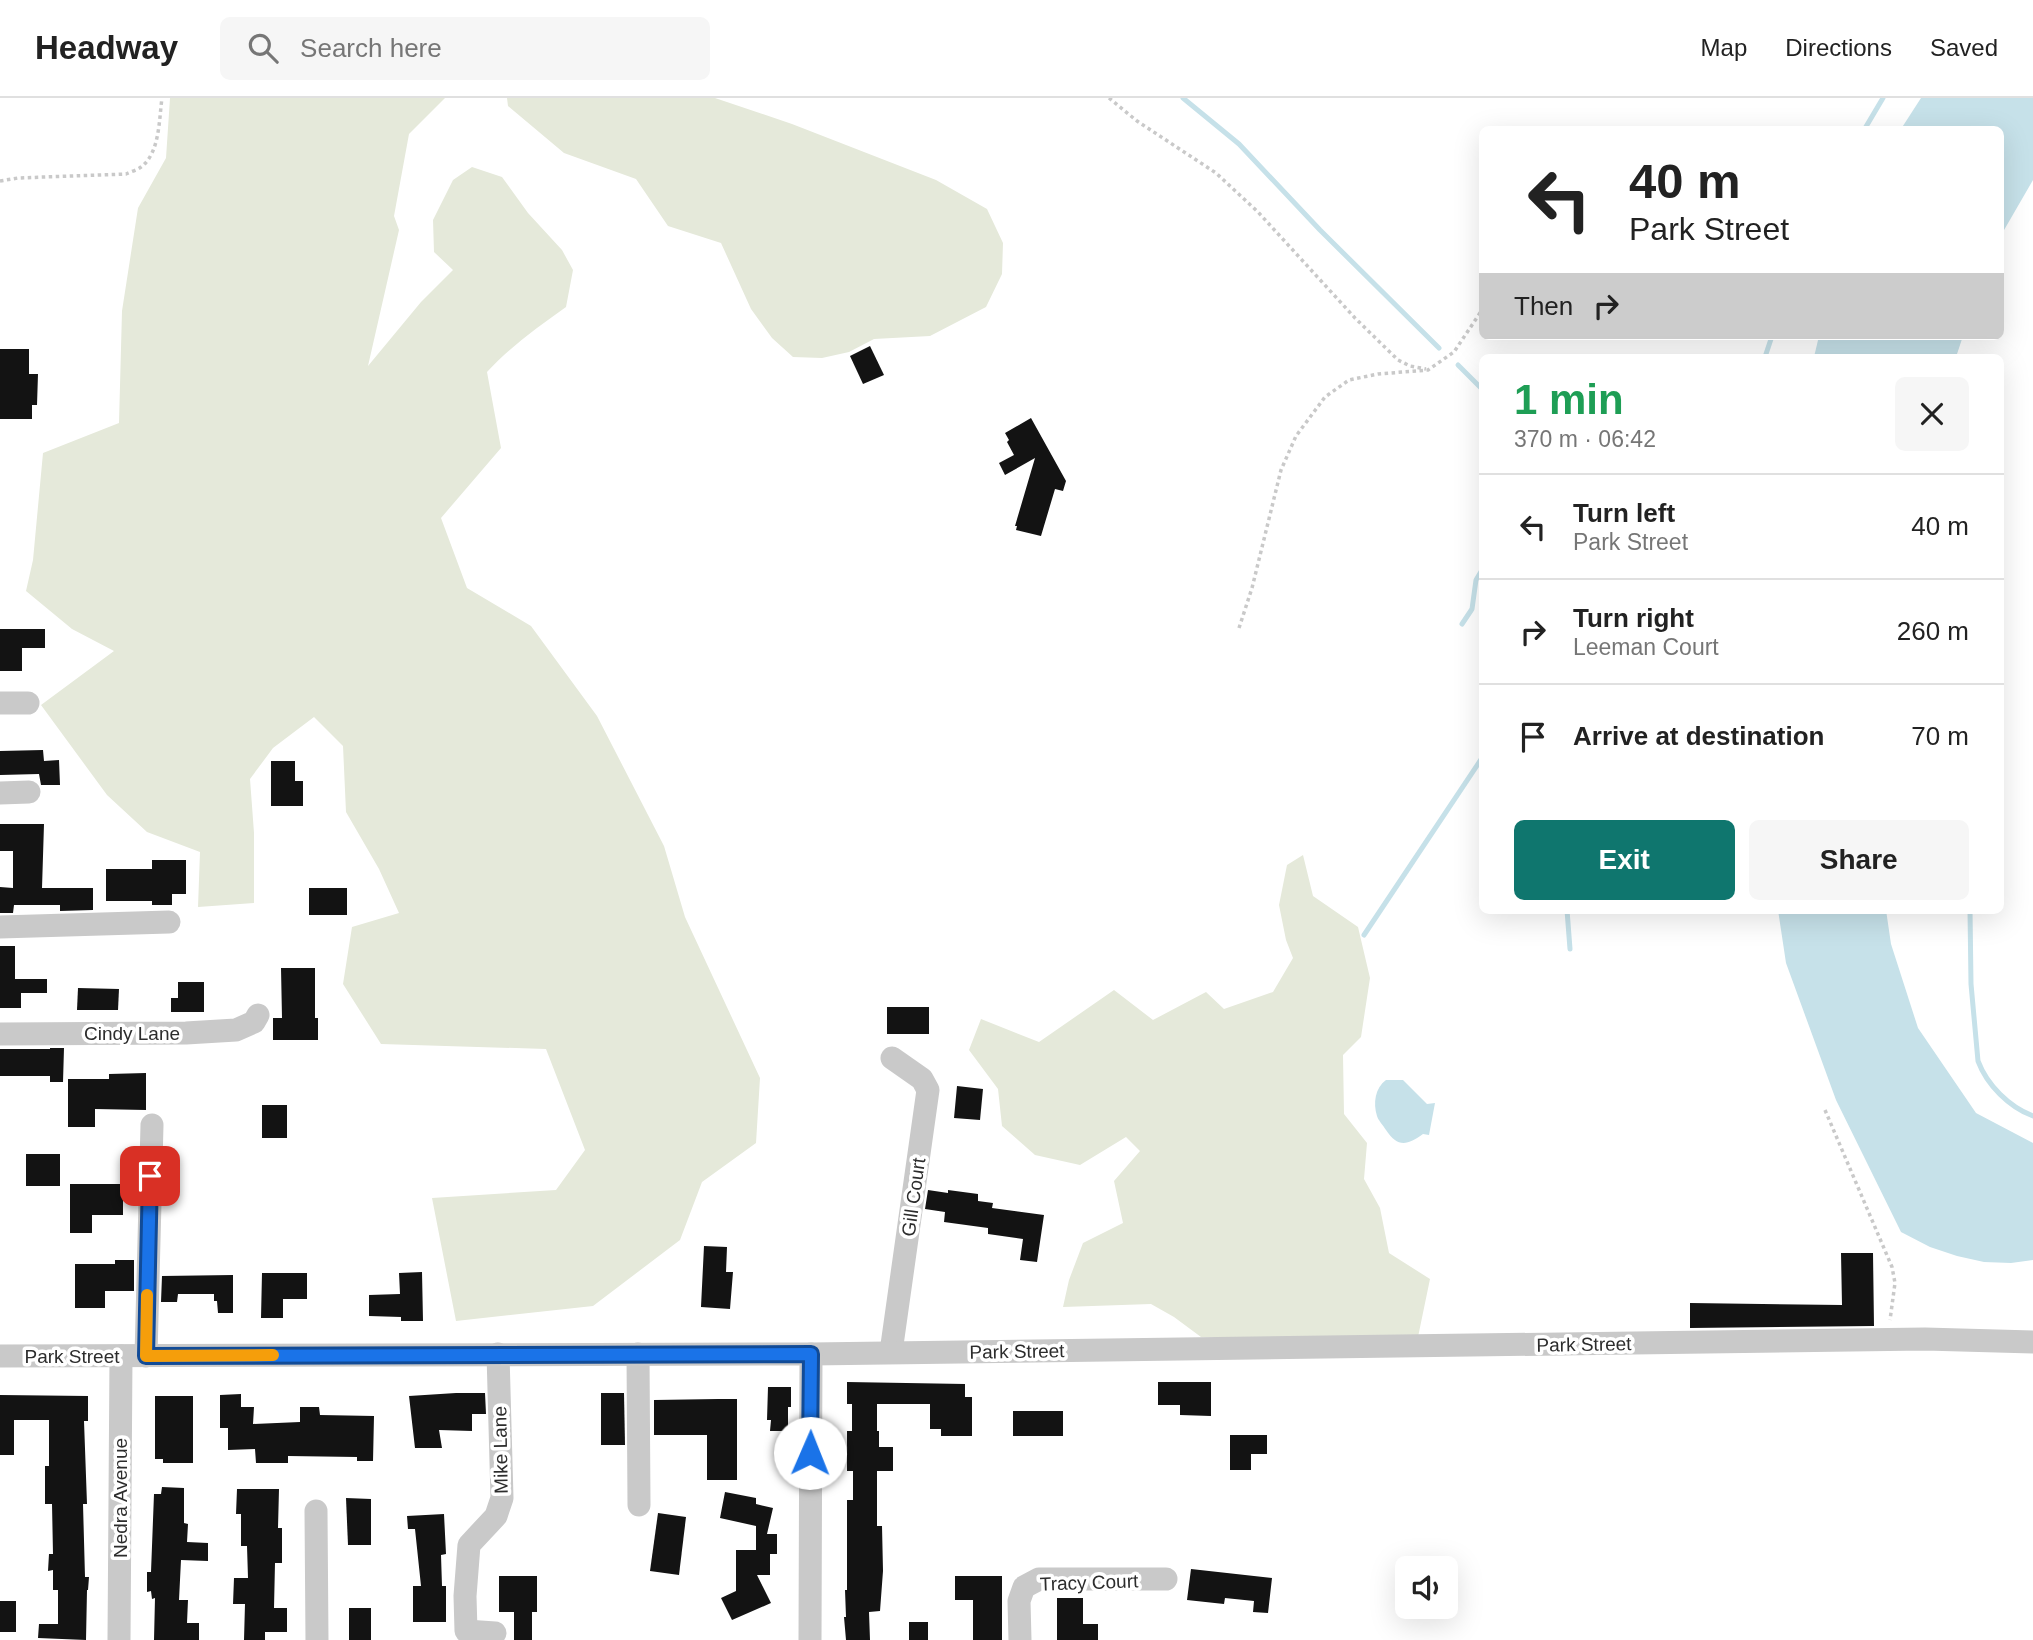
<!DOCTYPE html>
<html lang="en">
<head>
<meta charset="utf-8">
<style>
  body { margin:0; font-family:Arial,sans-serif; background:#f6f6f6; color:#222; height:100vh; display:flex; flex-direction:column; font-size:26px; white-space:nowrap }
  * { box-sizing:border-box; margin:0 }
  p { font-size:23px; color:#767676 }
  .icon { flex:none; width:38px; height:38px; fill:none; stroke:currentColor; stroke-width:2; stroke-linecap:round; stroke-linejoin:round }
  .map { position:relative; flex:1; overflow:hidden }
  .side { position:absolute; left:1479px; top:256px; width:525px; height:560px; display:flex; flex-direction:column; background:#fff; border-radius:10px; box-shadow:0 7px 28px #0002 }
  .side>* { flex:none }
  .guide { position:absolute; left:1479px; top:28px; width:525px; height:214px; border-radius:10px; box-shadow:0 7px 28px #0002; background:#fff; color:#222; overflow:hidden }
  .controls { position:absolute; left:1395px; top:1458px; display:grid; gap:14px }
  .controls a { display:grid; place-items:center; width:63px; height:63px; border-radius:10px; background:#fff; box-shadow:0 7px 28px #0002; font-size:35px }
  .pin { position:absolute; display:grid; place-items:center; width:60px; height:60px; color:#fff; margin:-30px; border-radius:14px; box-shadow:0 4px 10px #0006 }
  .me { position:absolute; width:77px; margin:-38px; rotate:1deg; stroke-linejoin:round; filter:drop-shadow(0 0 5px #0008) }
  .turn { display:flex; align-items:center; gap:24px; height:147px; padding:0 35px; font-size:32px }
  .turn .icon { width:91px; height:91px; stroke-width:2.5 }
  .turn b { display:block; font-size:49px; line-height:60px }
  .then { display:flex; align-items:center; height:66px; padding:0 35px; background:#0003; gap:14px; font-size:26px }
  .round { display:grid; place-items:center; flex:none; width:74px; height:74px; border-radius:10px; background:#f6f6f6 }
  .head { display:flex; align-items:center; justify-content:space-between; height:119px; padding:0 35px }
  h1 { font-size:42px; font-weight:600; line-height:52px; color:#1e9e55 }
  .cta { display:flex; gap:14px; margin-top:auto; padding:14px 35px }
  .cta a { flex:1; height:80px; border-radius:10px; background:#0f766e; color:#fff; font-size:28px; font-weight:600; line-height:80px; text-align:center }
  .cta a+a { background:#f6f6f6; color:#222 }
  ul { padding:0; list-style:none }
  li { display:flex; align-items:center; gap:21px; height:105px; padding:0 35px; border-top:2px solid #e0e0e0 }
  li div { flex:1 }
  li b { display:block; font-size:26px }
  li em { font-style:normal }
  header { display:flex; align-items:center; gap:42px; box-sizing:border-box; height:98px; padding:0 35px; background:#fff; border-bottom:2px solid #e0e0e0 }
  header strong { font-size:33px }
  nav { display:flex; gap:38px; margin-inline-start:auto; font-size:24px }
  .search { width:490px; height:63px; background:#f6f6f6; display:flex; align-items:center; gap:18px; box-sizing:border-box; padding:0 24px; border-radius:10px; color:#767676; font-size:26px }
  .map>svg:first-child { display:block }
</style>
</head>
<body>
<header>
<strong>Headway</strong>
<div class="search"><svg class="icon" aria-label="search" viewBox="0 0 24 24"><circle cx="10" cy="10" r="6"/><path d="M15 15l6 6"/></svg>Search here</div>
<nav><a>Map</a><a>Directions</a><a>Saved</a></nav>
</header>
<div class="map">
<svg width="2033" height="1542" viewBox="0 0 2033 1542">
  <rect width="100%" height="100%" fill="#fff"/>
  <g fill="#e5e9da">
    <path d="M170,0H445L409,36L394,118L399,132L368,268L421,204L453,172L434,154L433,122L453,82L472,69L502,79L528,115L562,152L573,172L566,209C538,229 510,249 487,274L501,350L441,420L467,490L531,528L597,618L664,748L685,819L760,980L756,1045L702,1084L680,1142L593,1208L456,1223L432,1100L556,1092L585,1052L546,951L381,946L343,886L352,829L399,815L379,771L346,714L343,648L314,619L273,650L250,681L254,735V805L198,809L200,754L147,734L107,697L41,607L114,553L72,531L26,493L33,462L43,355L119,325L122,213L138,110L166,60Z"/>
    <polygon points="507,0 715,0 792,26 936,82 987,111 1003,145 1002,176 986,209 930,238 874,241 849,254 822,260 793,259 772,240 751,211 721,145 668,128 636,81 564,55 508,8"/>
    <polygon points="1303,757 1313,798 1358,829 1370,880 1361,939 1343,957 1344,1016 1367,1045 1364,1081 1380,1110 1389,1155 1430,1181 1418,1239 1201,1239 1174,1219 1151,1206 1063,1209 1069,1182 1083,1145 1123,1125 1114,1083 1140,1053 1126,1039 1080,1067 1035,1057 1002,1028 998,991 969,952 981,921 1039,944 1114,892 1153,922 1206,894 1224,911 1273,894 1293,860 1286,842 1279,807 1287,767"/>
  </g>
  <g fill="#c6e1e9">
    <polygon points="1921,0 2033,0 2033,82 2000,139 2000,32 1901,31"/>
    <polygon points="1819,238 1963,238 1956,259 1814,259"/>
    <polygon points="1778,812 1886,812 1891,846 1918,930 1976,1015 2033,1045 2033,1162 2011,1165 1984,1164 1957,1158 1930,1149 1901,1134 1836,1002 1786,865"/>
    <path d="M1386,982H1403L1427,1006L1435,1005L1429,1037L1423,1036C1407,1048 1397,1049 1386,1032C1383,1027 1378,1022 1377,1018C1373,1005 1375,990 1386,982Z"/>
  </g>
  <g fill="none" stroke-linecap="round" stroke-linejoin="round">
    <g stroke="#c6e1e9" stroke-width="5">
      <polyline points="1183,0 1239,46 1320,132 1439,250"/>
      <polyline points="1864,32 1883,0"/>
      <polyline points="1765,259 1772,238"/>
      <polyline points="1458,267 1482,291"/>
      <polyline points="1462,526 1472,511 1476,482 1482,472"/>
      <polyline points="1567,812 1570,851"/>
      <path d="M1970,812L1971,886L1978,963C1987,987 2009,1009 2033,1018"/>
      <polyline points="1364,837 1482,660"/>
    </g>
  </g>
  <g fill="#131313">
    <polygon points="870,248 884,277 863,286 850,258"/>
    <polygon points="0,251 29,251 29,276 38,276 37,307 32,307 32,321 0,321"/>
    <polygon points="1031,320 1066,383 1063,393 1055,391 1041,438 1016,432 1017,428 1015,428 1035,360 1005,377 999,365 1014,357 1007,344 1009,342 1005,335"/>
    <polygon points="0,531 45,531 45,550 22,550 22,573 0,573"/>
    <polygon points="43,652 44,663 59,662 60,687 41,687 39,676 0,677 0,653"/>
    <polygon points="271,663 295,663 295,683 303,683 303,708 271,708"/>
    <polygon points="0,726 44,726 42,790 93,790 93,812 60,813 60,807 14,807 13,815 0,815 0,789 13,790 13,753 0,753"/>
    <polygon points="152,762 186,762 186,796 172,796 172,807 152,807 152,803 106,803 106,771 152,771"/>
    <rect x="309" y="790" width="38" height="27"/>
    <polygon points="0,848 15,848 15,881 47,881 47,895 21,895 21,910 0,910"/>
    <polygon points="281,870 315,870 315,920 318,920 318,942 273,942 273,920 282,920"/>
    <polygon points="178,884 204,884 204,914 171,914 171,900 178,900"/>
    <polygon points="78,890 119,891 118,912 77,912"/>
    <rect x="887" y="909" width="42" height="27"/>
    <polygon points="50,950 64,950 63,984 50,984 50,978 0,978 0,951 50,951"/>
    <polygon points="146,975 146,1012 95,1011 95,1029 68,1029 68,981 109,981 109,976"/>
    <polygon points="957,988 983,991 980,1022 954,1020"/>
    <rect x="262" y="1007" width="25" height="33"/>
    <rect x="26" y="1056" width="34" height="32"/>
    <polygon points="70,1086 123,1086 123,1117 92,1117 92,1135 70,1135"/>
    <polygon points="928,1092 948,1095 948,1092 978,1096 978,1103 993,1105 992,1110 1044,1117 1037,1164 1020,1162 1023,1141 988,1136 988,1130 944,1124 945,1114 925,1111"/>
    <polygon points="704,1148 727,1149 726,1174 733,1174 730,1211 701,1209"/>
    <polygon points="1841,1155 1873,1155 1874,1228 1690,1230 1690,1205 1842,1207"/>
    <polygon points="115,1162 134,1162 134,1193 105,1193 105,1210 75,1210 75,1166 115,1166"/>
    <polygon points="422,1174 423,1223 401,1223 401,1219 369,1218 369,1197 400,1196 399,1175"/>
    <polygon points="262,1175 307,1175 307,1201 283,1201 283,1220 261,1220"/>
    <polygon points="233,1177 233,1215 218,1215 217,1203 214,1203 214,1196 178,1196 177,1204 161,1204 162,1178"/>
    <polygon points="847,1284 965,1286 965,1299 972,1299 972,1338 941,1338 941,1331 930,1331 930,1306 877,1306 877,1333 879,1333 879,1349 893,1349 893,1373 877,1373 877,1428 882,1428 883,1473 880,1513 869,1514 870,1542 846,1542 844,1519 846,1519 845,1492 847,1492 847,1402 853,1402 853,1373 847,1373 847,1333 852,1333 852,1306 847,1306"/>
    <polygon points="1158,1284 1211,1284 1211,1318 1180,1317 1180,1307 1158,1307"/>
    <polygon points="768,1289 791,1289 791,1309 788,1309 788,1333 770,1333 771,1322 767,1322"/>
    <polygon points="456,1295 485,1295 486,1316 472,1316 472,1333 439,1332 442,1350 415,1350 409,1298"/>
    <polygon points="601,1295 624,1295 625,1347 601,1347"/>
    <polygon points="241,1296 241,1309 254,1309 253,1326 300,1324 300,1309 319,1309 320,1317 374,1318 373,1363 357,1363 357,1359 288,1358 288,1365 256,1365 255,1351 228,1352 228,1330 220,1330 220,1297"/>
    <polygon points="0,1297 88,1298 88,1323 84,1323 87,1406 83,1406 85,1479 89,1479 88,1492 87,1492 86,1542 38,1540 39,1526 58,1526 58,1492 53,1492 53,1472 48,1473 49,1456 53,1456 52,1406 45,1406 45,1368 49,1368 49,1322 14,1322 14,1357 0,1357"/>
    <polygon points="155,1298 193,1298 193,1365 163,1365 163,1361 155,1361"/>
    <polygon points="718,1301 737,1301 737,1382 707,1382 707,1337 654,1337 654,1302"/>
    <rect x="1013" y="1313" width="50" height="25"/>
    <polygon points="1230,1337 1267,1337 1267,1356 1251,1356 1251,1372 1230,1372"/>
    <polygon points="162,1389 184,1390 184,1425 188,1426 187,1444 208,1445 208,1463 181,1462 179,1502 188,1502 187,1525 199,1525 199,1542 154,1542 155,1500 152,1501 151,1493 147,1494 147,1474 151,1474 154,1396 161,1396"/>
    <polygon points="237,1391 279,1391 278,1430 282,1430 282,1465 275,1465 274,1510 287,1510 287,1534 265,1534 265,1542 244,1542 245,1506 233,1506 234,1480 248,1480 247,1448 241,1448 241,1416 236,1416"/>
    <polygon points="725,1394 756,1400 756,1406 773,1410 767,1436 777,1436 777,1456 770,1456 770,1477 757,1477 771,1505 732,1522 721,1500 736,1493 736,1452 756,1452 756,1428 720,1420"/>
    <polygon points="346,1400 371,1401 371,1447 348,1447"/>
    <polygon points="658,1415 686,1419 679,1477 650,1473"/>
    <polygon points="444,1416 446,1456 441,1457 442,1488 446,1488 446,1524 413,1524 413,1488 421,1488 415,1431 408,1431 407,1418"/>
    <polygon points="1191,1471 1272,1480 1268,1515 1253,1514 1254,1503 1225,1500 1224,1506 1187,1502"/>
    <polygon points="499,1478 537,1478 537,1514 532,1514 532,1542 514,1542 514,1514 499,1514"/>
    <polygon points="955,1478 1002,1478 1002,1542 973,1542 973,1502 955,1502"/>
    <polygon points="1057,1500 1083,1500 1083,1526 1098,1526 1098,1542 1057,1542"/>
    <rect x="0" y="1503" width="16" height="31"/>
    <rect x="349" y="1510" width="22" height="32"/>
    <rect x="909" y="1524" width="19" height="18"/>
  </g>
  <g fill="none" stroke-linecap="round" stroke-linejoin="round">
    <g stroke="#c9c9c9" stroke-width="3.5" stroke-dasharray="3.5 3.5" stroke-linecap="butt">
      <polyline points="1109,0 1137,23 1216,75 1258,114 1355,220 1398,262 1410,268 1426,271"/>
      <path d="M0,83L18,80L126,76C130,74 137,72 141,69C160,55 159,21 162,0"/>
      <polyline points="1239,530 1252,490 1281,372 1296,338 1325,299 1349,282 1378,276 1428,272 1454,254 1482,212"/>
      <polyline points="1825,1012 1892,1169 1895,1185 1890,1222"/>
    </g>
    <g stroke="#c9c9c9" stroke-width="23">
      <polyline points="0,605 28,605"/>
      <polyline points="0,695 29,694"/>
      <polyline points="0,829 169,824"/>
      <polyline points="0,936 186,935 236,932 254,924 258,917"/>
      <polyline points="891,1254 928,992 922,981 892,960"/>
      <polyline points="638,1256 639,1407"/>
      <polyline points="0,1258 811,1256 1925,1241 2033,1244"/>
      <polyline points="146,1258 152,1027"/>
      <polyline points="316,1413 317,1542"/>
      <polyline points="495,1535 466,1533 465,1498 469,1447 496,1418 502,1400 498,1256"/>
      <polyline points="119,1542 121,1258"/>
      <polyline points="810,1542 811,1256"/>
      <polyline points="1020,1542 1019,1503 1024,1489 1039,1481 1166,1481"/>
    </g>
  </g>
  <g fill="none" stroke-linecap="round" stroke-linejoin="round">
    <defs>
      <polyline id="route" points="150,1078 146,1258 811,1256 810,1355"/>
    </defs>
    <use href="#route" stroke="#114b97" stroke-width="18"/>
    <use href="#route" stroke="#1a73e8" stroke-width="12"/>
    <polyline stroke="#f59e0b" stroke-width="12" points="147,1197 146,1258 273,1257"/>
  </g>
  <g text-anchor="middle" stroke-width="7" stroke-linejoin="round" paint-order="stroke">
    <g font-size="19" fill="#2c2c2c" stroke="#fff">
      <text x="132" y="942">Cindy Lane</text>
      <text transform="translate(913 1099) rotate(-82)" y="7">Gill Court</text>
      <text transform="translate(1584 1246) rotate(-1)" y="7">Park Street</text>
      <text transform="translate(1017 1253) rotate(-1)" y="7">Park Street</text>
      <text x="72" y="1265">Park Street</text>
      <text transform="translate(500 1352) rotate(-91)" y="7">Mike Lane</text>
      <text transform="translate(120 1400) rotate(-90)" y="7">Nedra Avenue</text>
      <text transform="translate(1089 1484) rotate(-2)" y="7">Tracy Court</text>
    </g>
  </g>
</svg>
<div class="controls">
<a><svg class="icon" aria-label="sound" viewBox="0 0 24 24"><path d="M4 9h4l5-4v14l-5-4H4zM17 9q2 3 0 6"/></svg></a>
</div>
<div class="pin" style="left:150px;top:1078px;background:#d93025"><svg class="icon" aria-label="arrive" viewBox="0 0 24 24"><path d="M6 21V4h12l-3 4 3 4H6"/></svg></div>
<svg class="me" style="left:810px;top:1355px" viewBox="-20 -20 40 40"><circle r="19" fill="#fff"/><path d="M0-13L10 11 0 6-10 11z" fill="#1a73e8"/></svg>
<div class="guide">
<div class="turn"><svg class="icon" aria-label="left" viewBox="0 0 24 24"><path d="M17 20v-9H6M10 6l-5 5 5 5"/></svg><div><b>40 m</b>Park Street</div></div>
<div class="then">Then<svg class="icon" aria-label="right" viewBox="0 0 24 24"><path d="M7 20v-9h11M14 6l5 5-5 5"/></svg></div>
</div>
<section class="side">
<div class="head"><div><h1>1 min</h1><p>370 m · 06:42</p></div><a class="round"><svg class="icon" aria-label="close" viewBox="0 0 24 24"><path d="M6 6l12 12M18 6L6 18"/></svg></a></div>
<ul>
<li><svg class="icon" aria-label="left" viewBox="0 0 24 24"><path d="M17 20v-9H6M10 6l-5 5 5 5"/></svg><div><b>Turn left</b><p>Park Street</p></div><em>40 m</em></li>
<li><svg class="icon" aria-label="right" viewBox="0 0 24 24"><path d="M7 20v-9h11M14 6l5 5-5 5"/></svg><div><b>Turn right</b><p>Leeman Court</p></div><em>260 m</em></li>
<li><svg class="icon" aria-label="arrive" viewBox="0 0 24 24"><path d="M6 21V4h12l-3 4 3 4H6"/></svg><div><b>Arrive at destination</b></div><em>70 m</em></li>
</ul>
<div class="cta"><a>Exit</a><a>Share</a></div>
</section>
</div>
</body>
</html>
